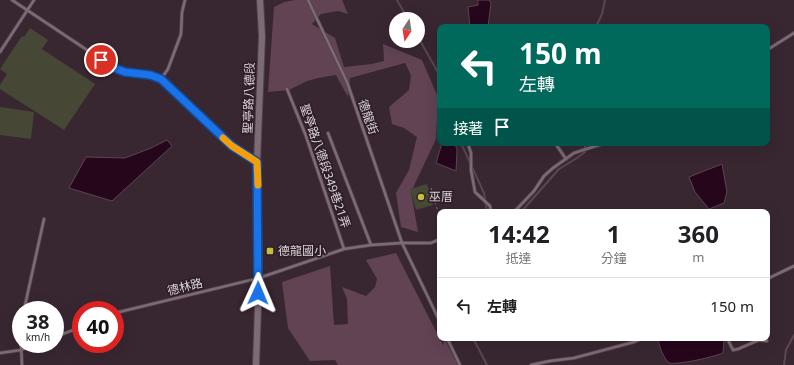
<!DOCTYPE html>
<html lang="zh-TW">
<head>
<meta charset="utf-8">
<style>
  body { margin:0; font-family:"Noto Sans","Noto Sans TC",sans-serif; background:#f6f6f6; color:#202124; height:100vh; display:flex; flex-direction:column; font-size:15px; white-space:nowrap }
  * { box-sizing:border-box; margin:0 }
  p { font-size:13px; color:#757577 }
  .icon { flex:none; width:22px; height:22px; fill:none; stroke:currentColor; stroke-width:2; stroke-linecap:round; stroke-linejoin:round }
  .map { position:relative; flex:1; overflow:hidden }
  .sheet { position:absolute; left:437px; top:209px; width:333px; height:132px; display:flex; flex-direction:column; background:#fff; border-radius:8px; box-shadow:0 4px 16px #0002 }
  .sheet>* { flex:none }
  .banner { position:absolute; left:437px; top:24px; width:333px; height:122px; border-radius:8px; box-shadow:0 4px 16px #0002; background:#00695c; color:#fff; overflow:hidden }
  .needle { width:26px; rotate:192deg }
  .controls { position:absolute; left:389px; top:12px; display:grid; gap:8px }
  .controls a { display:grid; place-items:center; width:36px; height:36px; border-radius:50%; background:#fff; box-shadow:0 4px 16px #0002; font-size:20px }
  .speed { position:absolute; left:12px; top:301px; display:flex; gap:8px; font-size:20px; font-weight:700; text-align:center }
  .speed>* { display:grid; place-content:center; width:52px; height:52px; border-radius:50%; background:#fff; box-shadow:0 4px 16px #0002; line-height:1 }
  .speed small { font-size:10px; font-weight:400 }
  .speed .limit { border:6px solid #d22; background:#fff; color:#111 }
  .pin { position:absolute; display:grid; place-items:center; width:34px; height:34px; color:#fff; margin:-17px; border:2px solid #fff; border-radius:50%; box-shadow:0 1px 4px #0007 }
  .me { position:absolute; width:44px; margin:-22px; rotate:1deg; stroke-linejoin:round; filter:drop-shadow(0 0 3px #0008) }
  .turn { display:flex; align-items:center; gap:14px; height:84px; padding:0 16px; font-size:18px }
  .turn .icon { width:52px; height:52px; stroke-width:2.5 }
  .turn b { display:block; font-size:28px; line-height:34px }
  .then { display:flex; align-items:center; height:38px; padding:0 16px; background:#0003; gap:8px; font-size:15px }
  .eta { display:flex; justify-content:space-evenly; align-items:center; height:68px; text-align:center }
  .eta b { font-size:24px; font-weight:700; line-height:28px }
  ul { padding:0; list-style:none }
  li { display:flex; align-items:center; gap:12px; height:56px; padding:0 16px; border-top:1px solid #e0e0e0 }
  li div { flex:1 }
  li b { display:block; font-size:15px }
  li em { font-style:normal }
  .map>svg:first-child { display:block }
</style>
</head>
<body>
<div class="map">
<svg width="794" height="365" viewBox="0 0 794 365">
  <rect width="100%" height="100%" fill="#382731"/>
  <g fill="#614354">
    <polygon points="295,0 342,0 348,14 338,11 321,14 312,24 335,38 344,67 372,64 384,61 383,44 422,60 438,97 436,139 411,192 418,232 401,227 396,193 409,170 417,137 404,128 392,124 389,107 409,90 411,75 405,63 350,78 348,97 336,75 318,78 307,81 289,90 268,92 274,7 284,2"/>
    <polygon points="396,253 443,345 445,340 458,365 338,365 335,360 310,361 288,328 282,282 330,266 334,325 348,324 347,299 342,287 366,296 375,287 377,279 366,260"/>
  </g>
  <g fill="#26061b" stroke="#5d4454">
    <polygon points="478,0 489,0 491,3 488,27 470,27 468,7 478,5"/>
    <polygon points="167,140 172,146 112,201 69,188 86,157 125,158 151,148"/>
    <polygon points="442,143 455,143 457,150 456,171 436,163"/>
    <polygon points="722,164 727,192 724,203 709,209 695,192 689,177"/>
    <path d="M659,338H724L723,353C713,357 679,365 669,363C663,357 660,348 658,340Z"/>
  </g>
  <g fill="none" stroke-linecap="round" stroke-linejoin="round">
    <g stroke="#5d4454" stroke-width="2">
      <polyline points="397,0 408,19"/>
      <polyline points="596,27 602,14 605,0"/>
      <polyline points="418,37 440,76"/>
      <polyline points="461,143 484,193 487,212"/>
      <polyline points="521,212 559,169 577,158 585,152 585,143"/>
      <polyline points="474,338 474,340 487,365"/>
      <polyline points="784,365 786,350 794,335"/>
    </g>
  </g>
  <g fill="#474735">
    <polygon points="30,28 48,40 42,49 95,84 64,130 0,89 0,85 7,74 0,69 22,36 24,37"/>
    <polygon points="0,107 34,112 31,139 0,135"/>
    <polygon points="427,184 433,205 416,210 410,189"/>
  </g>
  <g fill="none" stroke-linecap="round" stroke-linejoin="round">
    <defs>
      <g id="service">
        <polyline points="12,0 114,68 125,72 149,75 161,79 232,146 257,162"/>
        <polyline points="308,0 347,82 402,243 440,322"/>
        <polyline points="767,50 794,33"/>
        <polyline points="0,52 34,0"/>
        <polyline points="161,79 168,69 181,34 182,12 185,0"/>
        <polyline points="287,89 306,136 344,249"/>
        <polyline points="328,133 371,245"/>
        <polyline points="555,143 566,159"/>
        <polyline points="468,144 471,153 471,170 475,192 490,206 491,212"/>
        <polyline points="514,212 534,191 544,176 553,168 574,153 605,143"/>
        <polyline points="767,279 794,266"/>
        <polyline points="24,310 44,219"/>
        <polyline points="115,313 259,278 344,249 371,245 402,243 431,243 440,239"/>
        <polyline points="55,337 81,327"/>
        <polyline points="447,338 460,365"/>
        <polyline points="727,338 733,350 738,349 759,340 767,341"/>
        <polyline points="21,344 22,365"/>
        <polyline points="0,353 21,350 37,344"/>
        <polyline points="531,365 550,361 574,358 634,342 643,338"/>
      </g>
      <polyline id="tertiary" points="256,365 259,278 257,162 262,36 260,0"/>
    </defs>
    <use href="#service" stroke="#51434b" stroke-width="4"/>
    <use href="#tertiary" stroke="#51434b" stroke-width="8"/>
    <g stroke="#80717a" stroke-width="1" stroke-dasharray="2 3" stroke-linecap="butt">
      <polyline points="494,144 496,143"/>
      <polyline points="431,188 440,218"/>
    </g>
    <use href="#service" stroke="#7e6a75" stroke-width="2.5"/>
    <use href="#tertiary" stroke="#7e6a75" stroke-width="6"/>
  </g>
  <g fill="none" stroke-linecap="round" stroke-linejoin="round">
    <defs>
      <polyline id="route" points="101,60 114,68 125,72 150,75 161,79 232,146 257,162 258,293"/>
    </defs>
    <use href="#route" stroke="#114b97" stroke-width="10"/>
    <use href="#route" stroke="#1a73e8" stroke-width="7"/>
    <polyline stroke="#f59e0b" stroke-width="7" points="223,138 232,146 257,162 258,185"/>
  </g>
  <g fill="#c4bd3e" stroke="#2d1e27" stroke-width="1.5">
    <circle cx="421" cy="197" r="4"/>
    <rect x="266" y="247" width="8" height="8" rx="2"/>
  </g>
  <g text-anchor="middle" stroke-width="3.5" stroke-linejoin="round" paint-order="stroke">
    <g font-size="12" fill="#ded3d9" stroke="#2d1e27">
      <text transform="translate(249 98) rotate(-88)" y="4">聖亭路八德段</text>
      <text transform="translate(368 117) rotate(71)" y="4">德龍街</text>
      <text transform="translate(325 166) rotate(71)" y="4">聖亭路八德段349巷21弄</text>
      <text transform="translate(185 287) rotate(-14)" y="4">德林路</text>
    </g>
    <g font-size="12" fill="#ded3d9" stroke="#2d1e27" text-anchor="start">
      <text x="429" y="201">巫厝</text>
      <text x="278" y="255">德龍國小</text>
    </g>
  </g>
</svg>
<div class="controls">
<a><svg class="needle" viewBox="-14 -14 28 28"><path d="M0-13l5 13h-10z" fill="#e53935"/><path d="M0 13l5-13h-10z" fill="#757577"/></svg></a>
</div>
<div class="speed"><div>38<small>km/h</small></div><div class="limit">40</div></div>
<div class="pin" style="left:101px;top:60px;background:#d93025"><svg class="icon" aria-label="arrive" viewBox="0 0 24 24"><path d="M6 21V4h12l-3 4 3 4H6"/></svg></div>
<svg class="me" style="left:258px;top:293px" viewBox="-20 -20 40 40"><path d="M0-17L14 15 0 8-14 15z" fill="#1a73e8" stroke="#fff" stroke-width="4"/></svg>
<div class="banner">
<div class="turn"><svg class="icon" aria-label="left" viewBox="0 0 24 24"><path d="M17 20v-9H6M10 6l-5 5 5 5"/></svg><div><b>150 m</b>左轉</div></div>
<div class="then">接著<svg class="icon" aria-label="arrive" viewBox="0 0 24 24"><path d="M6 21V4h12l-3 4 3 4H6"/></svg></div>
</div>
<section class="sheet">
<div class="eta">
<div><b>14:42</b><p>抵達</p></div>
<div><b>1</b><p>分鐘</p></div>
<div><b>360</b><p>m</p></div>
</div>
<ul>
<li><svg class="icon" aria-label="left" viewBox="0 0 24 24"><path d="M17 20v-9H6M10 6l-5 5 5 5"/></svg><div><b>左轉</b></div><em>150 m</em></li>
</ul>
</section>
</div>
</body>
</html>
